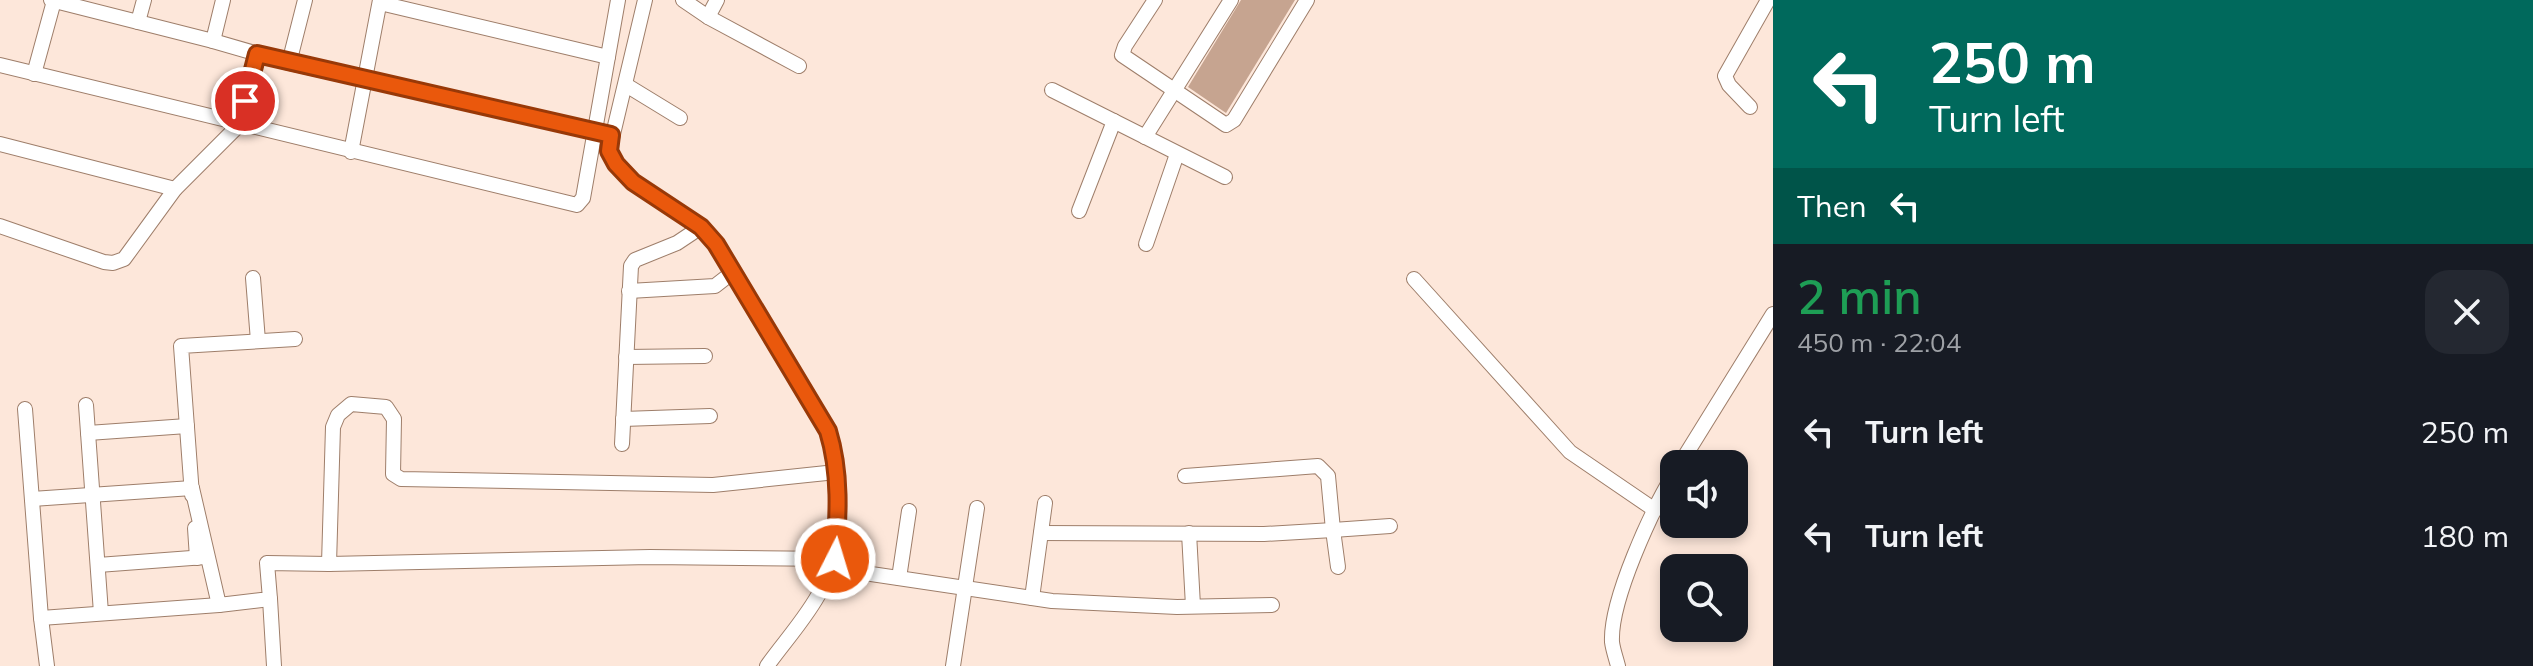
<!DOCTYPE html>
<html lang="en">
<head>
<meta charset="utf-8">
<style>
  body { margin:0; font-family:Mulish,sans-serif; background:#242831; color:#f1f3f6; height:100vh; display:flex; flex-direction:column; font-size:30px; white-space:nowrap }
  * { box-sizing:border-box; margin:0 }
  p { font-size:26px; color:#9ea1a6 }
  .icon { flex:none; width:44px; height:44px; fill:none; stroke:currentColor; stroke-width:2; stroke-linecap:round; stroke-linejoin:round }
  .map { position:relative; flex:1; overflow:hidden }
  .sheet { display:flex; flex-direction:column; background:#171b24; width:760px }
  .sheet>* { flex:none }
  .guide { background:#00695c; color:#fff; overflow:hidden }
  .controls { position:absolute; left:1660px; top:450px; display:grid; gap:16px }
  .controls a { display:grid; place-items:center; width:88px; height:88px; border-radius:16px; background:#171b24; box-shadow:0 4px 12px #0003; font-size:40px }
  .pin { position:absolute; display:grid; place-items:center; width:68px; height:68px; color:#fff; margin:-34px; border:4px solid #fff; border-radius:50%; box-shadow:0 2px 8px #0007 }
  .me { position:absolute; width:88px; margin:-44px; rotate:5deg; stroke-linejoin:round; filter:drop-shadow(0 0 6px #0008) }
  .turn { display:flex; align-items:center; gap:28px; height:168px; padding:0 24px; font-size:36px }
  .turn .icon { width:104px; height:104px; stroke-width:2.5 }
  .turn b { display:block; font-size:56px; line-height:68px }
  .then { display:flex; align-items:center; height:76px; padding:0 24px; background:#0003; gap:16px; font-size:30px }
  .round { display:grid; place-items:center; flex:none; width:84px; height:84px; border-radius:24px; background:#242831 }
  .head { display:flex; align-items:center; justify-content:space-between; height:136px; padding:0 24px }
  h1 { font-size:48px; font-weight:600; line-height:60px; color:#1e9e55 }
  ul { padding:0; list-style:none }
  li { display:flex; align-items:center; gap:24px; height:104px; padding:0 24px }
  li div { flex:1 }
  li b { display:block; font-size:30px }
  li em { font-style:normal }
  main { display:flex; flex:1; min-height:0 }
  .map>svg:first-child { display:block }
</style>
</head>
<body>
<main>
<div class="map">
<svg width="1773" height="666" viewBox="0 0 1773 666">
  <rect width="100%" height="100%" fill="#fde7da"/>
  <polygon fill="#c6a490" points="1241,0 1295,0 1226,113 1188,87"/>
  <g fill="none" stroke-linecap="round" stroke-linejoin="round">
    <defs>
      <g id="street">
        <polyline points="51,0 213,41 289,63 602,133"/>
        <path d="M645,0L609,151C630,194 685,209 716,244L828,431C843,481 845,542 821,590C808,616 784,642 767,666"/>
        <polyline points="683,0 708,17 799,66"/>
        <polyline points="1155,0 1125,46 1122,55 1226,125 1234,120 1307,0"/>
        <polyline points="380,3 608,57"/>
        <polyline points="708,17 717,0"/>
        <polyline points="138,22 144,0"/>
        <polyline points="213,41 223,0"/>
        <polyline points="289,63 305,0"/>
        <polyline points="0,65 577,205 583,198 618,0"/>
        <polyline points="34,74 54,1"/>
        <polyline points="626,85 680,118"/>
        <polyline points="1052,90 1225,177"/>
        <polyline points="1750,107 1729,85 1725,76 1768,0"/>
        <polyline points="1145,137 1231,0"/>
        <polyline points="0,144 175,189"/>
        <polyline points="351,152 380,0"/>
        <polyline points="1079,211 1114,121"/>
        <polyline points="0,226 104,262 113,263 124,259 175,189 239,125 257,54"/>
        <polyline points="1146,244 1177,154"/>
        <polyline points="253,278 258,341"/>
        <polyline points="1414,279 1570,452 1655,510"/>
        <polyline points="629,291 715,286 733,272"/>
        <polyline points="626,357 705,356"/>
        <polyline points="86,405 101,613"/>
        <polyline points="25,409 41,618 47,666"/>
        <polyline points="623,419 710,416"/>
        <polyline points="88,433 187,426"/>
        <polyline points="622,444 631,266 635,260 677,243 701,227"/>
        <polyline points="1680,464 1773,314"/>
        <polyline points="192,488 219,605 270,599 267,563 329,564 650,557 835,559"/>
        <polyline points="192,495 181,346 295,339"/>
        <polyline points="32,499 192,488"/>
        <polyline points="195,528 197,558"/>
        <polyline points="1041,533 1264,534 1333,530 1328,476 1318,466 1185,476"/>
        <polyline points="1189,533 1193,606"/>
        <polyline points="329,564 333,427 338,415 351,404 386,407 394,419 393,474 401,479 713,485 836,472"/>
        <polyline points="98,565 205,557"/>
        <polyline points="1338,567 1333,530 1390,526"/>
        <polyline points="831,568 1052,601 1177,607 1272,605"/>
        <polyline points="899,578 909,511"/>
        <polyline points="1032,598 1045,503"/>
        <polyline points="270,599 274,666"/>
        <polyline points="41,618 219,605"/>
        <polyline points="953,666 977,508"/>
        <path d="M1618,666C1616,658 1613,650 1612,642C1610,600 1652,510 1674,474"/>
      </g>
    </defs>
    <use href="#street" stroke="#9e7e6a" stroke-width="16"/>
    <use href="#street" stroke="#fff" stroke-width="14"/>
  </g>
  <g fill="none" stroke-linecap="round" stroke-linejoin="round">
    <defs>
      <path id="route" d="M245,101L257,54L611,135L609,151L616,164L633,182L701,227L716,244L828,431C841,473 838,516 835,559"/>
    </defs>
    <use href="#route" stroke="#983908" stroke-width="20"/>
    <use href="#route" stroke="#ea580c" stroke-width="14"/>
  </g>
</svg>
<div class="controls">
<a><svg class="icon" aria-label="sound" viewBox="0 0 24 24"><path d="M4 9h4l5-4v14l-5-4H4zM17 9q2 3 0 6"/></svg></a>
<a><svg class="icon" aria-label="search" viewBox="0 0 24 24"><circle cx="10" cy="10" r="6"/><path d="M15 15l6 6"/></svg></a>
</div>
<div class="pin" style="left:245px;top:101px;background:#d93025"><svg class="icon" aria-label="arrive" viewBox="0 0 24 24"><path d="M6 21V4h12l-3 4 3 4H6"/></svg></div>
<svg class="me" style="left:835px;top:559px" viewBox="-20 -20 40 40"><circle r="17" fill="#ea580c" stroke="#fff" stroke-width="3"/><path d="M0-11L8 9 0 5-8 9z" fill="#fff"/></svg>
</div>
<section class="sheet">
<div class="guide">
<div class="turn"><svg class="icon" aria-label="left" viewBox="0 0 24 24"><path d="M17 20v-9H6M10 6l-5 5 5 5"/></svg><div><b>250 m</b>Turn left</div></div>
<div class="then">Then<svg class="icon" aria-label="left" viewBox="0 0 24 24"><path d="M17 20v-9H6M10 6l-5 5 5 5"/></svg></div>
</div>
<div class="head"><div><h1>2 min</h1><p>450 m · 22:04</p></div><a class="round"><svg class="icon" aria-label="close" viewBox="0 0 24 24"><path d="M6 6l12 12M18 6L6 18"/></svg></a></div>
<ul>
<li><svg class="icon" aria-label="left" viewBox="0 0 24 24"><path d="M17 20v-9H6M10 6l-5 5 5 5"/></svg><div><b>Turn left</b></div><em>250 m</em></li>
<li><svg class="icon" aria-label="left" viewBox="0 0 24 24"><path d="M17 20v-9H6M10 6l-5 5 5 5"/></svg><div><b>Turn left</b></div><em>180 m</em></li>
</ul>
</section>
</main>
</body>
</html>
